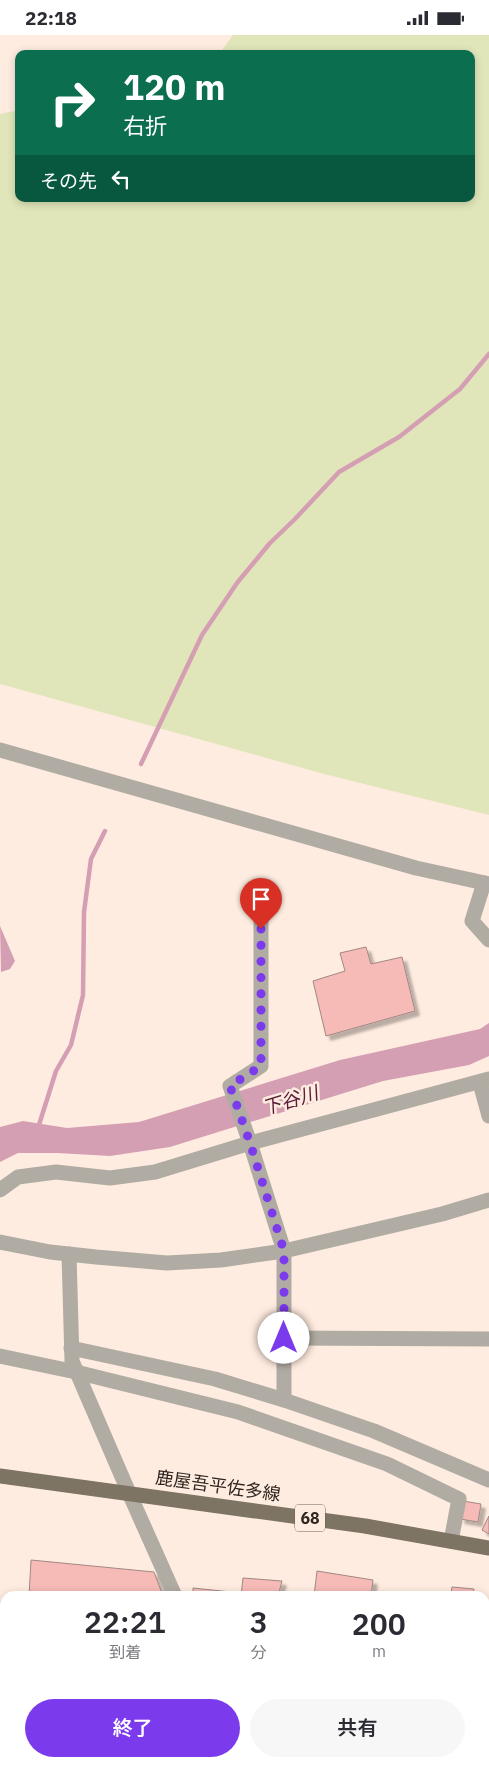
<!DOCTYPE html>
<html lang="ja">
<head>
<meta charset="utf-8">
<style>
  body { margin:0; font-family:"IBM Plex Sans","Noto Sans JP",sans-serif; background:#f7f7f7; color:#2b2b33; height:100vh; display:flex; flex-direction:column; font-size:19px; white-space:nowrap }
  * { box-sizing:border-box; margin:0 }
  p { font-size:16px; color:#7c7c81 }
  .icon { flex:none; width:28px; height:28px; fill:none; stroke:currentColor; stroke-width:2; stroke-linecap:round; stroke-linejoin:round }
  .map { position:relative; flex:1; overflow:hidden }
  .drawer { position:absolute; left:0px; top:1556px; width:490px; height:176px; display:flex; flex-direction:column; background:#fff; border-radius:15px 15px 0 0; box-shadow:0 2px 8px #0003 }
  .drawer>* { flex:none }
  .banner { position:absolute; left:15px; top:15px; width:460px; height:152px; border-radius:10px; box-shadow:0 2px 8px #0003; background:#0b6e4f; color:#fff; overflow:hidden }
  .pin { position:absolute; display:grid; place-items:center; width:42px; height:42px; color:#fff; margin:-51px -21px; border-radius:50% 50% 50% 0; rotate:-45deg; box-shadow:0 0 5px #0007 }
  .pin .icon { rotate:45deg }
  .me { position:absolute; width:55px; margin:-28px; rotate:0deg; stroke-linejoin:round; filter:drop-shadow(0 0 4px #0008) }
  .turn { display:flex; align-items:center; gap:18px; height:105px; padding:0 25px; font-size:22px }
  .turn .icon { width:65px; height:65px; stroke-width:2.5 }
  .turn b { display:block; font-size:35px; line-height:42px }
  .then { display:flex; align-items:center; height:48px; padding:0 25px; background:#0003; gap:10px; font-size:19px }
  .eta { display:flex; justify-content:space-evenly; align-items:center; height:85px; text-align:center }
  .eta b { font-size:30px; font-weight:600; line-height:35px }
  .button { display:flex; gap:10px; margin-top:auto; padding:10px 25px }
  .button a { flex:1; height:58px; border-radius:30px; background:#7c3aed; color:#fff; font-size:20px; font-weight:600; line-height:58px; text-align:center }
  .button a+a { background:#f7f7f7; color:#2b2b33 }
  .status { display:flex; justify-content:space-between; align-items:center; height:35px; padding:0 25px; background:#fff; direction:ltr }
  .status svg { height:14px; fill:currentColor }
  .map>svg:first-child { display:block }
</style>
</head>
<body>
<div class="status"><b>22:18</b><svg viewBox="0 0 49 12"><path d="M0 12V9h3v3zM5 12V6h3v6zM10 12V3h3v9zM15 12V0h3v12zM26 1h20v11H26zM47 4h2v5h-2z"/></svg></div>
<div class="map">
<svg width="489" height="1732" viewBox="0 0 489 1732">
  <defs>
    <filter id="shadow"><feDropShadow dx="4.5" dy="4.5" stdDeviation="1" flood-color="#0004"/></filter>
  </defs>
  <rect width="100%" height="100%" fill="#ffece0"/>
  <g fill="#e1e6ba">
    <polygon points="233,0 489,0 489,780 324,739 0,649 0,79 19,75 19,164 471,164 471,19 219,19"/>
    <polygon points="0,1703 5,1708 5,1728 22,1728 25,1732 0,1732"/>
  </g>
  <g fill="#d59fb3">
    <polygon points="0,891 15,926 10,934 1,937"/>
    <polygon points="489,988 489,1021 469,1030 383,1046 170,1112 110,1121 57,1118 18,1118 0,1127 0,1092 23,1086 67,1093 139,1087 340,1025 480,994"/>
    <polygon points="0,1643 5,1644 5,1663 0,1663"/>
  </g>
  <g fill="none" stroke-linecap="round" stroke-linejoin="round">
    <g stroke="#d59fb3" stroke-width="4.5">
      <polyline points="141,729 202,600 237,548 270,508 295,484 339,437 399,402 460,354 489,319"/>
      <polyline points="38,1093 56,1036 71,1010 83,960 84,877 91,824 105,796"/>
    </g>
  </g>
  <g fill="#f6bbb6" stroke="#a18784" filter="url(#shadow)">
    <polygon points="366,912 371,929 402,922 415,976 326,1001 313,946 345,936 340,918"/>
    <polygon points="463,1466 481,1469 478,1487 460,1484"/>
    <polygon points="489,1481 489,1499 482,1495"/>
    <polygon points="31,1525 154,1537 163,1561 29,1561"/>
    <polygon points="317,1536 373,1545 371,1561 314,1561"/>
    <polygon points="243,1543 282,1546 278,1561 241,1561"/>
    <polygon points="452,1552 474,1554 473,1561 455,1561 456,1560 451,1559"/>
    <polygon points="193,1553 231,1557 231,1561 193,1561"/>
    <rect x="0" y="1572" width="5" height="23"/>
    <polygon points="485,1577 489,1578 489,1601 485,1601"/>
    <polygon points="485,1609 489,1610 488,1633 485,1632"/>
    <polygon points="93,1728 176,1728 175,1732 93,1732"/>
    <polygon points="298,1728 299,1728 304,1732 293,1732"/>
    <polygon points="314,1728 319,1732 308,1732"/>
  </g>
  <g fill="none" stroke-linecap="round" stroke-linejoin="round">
    <g stroke="#b1aca3" stroke-width="15">
      <polyline points="484,848 472,886 489,905"/>
      <polyline points="261,878 261,1031 230,1051 250,1108 284,1216 284,1365"/>
      <polyline points="480,1048 489,1081"/>
      <polyline points="0,1155 18,1142 56,1137 110,1143 155,1137 250,1108 489,1044"/>
      <polyline points="69,1219 72,1326 129,1458"/>
      <polyline points="284,1303 489,1304"/>
      <polyline points="71,1313 215,1344 284,1365 374,1396 489,1445"/>
      <polyline points="0,1321 76,1337 238,1377 387,1429 459,1464 451,1506"/>
      <polyline points="0,1619 5,1619"/>
      <polyline points="485,1652 489,1652"/>
      <polyline points="0,1697 5,1698"/>
      <polyline points="485,1725 489,1726"/>
    </g>
    <g stroke="#b1aca3" stroke-width="15">
      <polyline points="0,715 416,833 489,849"/>
      <polyline points="0,1207 50,1217 96,1222 167,1228 221,1225 284,1216 442,1179 489,1165"/>
      <polyline points="129,1458 175,1561"/>
      <polyline points="250,1728 253,1732"/>
    </g>
    <polyline stroke="#7d7463" stroke-width="15" points="0,1441 365,1491 489,1513"/>
  </g>
  <g fill="none" stroke-linecap="round" stroke-linejoin="round">
    <polyline stroke="#7c3aed" stroke-width="9" stroke-dasharray="0 16.2" points="261,894 261,1031 230,1051 250,1108 284,1216 284,1303"/>
  </g>
  <g text-anchor="middle" stroke-width="5" stroke-linejoin="round" paint-order="stroke">
    <rect fill="#ffece0" stroke="#6d615a" stroke-width="1" x="295" y="1469.5" width="30" height="27" rx="4"/>
    <g font-size="16" font-weight="bold" fill="#2e2520">
      <text x="310" y="1489">68</text>
    </g>
    <g font-size="18" fill="#2e2520" stroke="#ffece0">
      <text transform="translate(218 1451) rotate(8)" y="6">鹿屋吾平佐多線</text>
    </g>
    <g font-size="19" font-style="italic" fill="#5a1a38" stroke="#ffece0">
      <text transform="translate(290 1065) rotate(-17)" y="7">下谷川</text>
    </g>
  </g>
</svg>
<div class="pin" style="left:261px;top:894px;background:#d93025"><svg class="icon" aria-label="arrive" viewBox="0 0 24 24"><path d="M6 21V4h12l-3 4 3 4H6"/></svg></div>
<svg class="me" style="left:284px;top:1303px" viewBox="-20 -20 40 40"><circle r="19" fill="#fff"/><path d="M0-13L10 11 0 6-10 11z" fill="#7c3aed"/></svg>
<div class="banner">
<div class="turn"><svg class="icon" aria-label="right" viewBox="0 0 24 24"><path d="M7 20v-9h11M14 6l5 5-5 5"/></svg><div><b>120 m</b>右折</div></div>
<div class="then">その先<svg class="icon" aria-label="left" viewBox="0 0 24 24"><path d="M17 20v-9H6M10 6l-5 5 5 5"/></svg></div>
</div>
<section class="drawer">
<div class="eta">
<div><b>22:21</b><p>到着</p></div>
<div><b>3</b><p>分</p></div>
<div><b>200</b><p>m</p></div>
</div>
<div class="button"><a>終了</a><a>共有</a></div>
</section>
</div>
</body>
</html>
